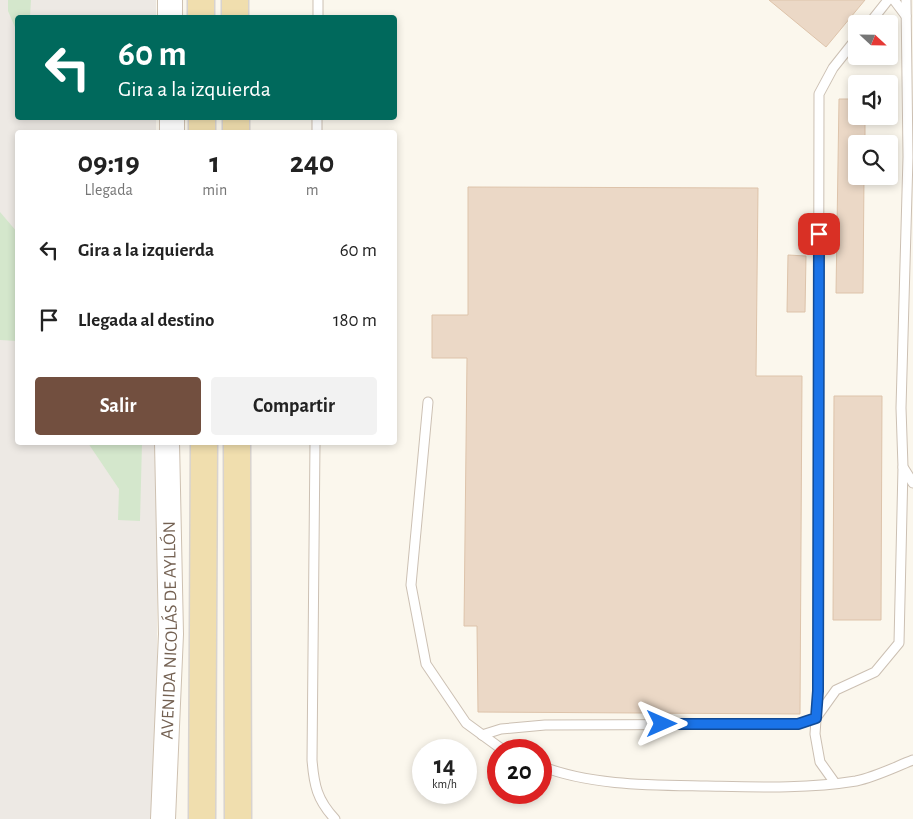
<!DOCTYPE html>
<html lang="es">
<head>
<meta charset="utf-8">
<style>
  body { margin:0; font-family:"Alegreya Sans",sans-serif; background:#f2f2f2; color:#222; height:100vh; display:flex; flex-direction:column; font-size:19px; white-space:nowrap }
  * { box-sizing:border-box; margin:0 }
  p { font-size:16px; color:#767676 }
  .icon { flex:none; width:28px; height:28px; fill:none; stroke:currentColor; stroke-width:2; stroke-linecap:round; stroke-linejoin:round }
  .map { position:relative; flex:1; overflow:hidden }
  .side { position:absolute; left:15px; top:130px; width:382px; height:315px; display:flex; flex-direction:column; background:#fff; border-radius:5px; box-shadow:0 2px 8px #0003 }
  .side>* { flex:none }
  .hud { position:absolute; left:15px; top:15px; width:382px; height:105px; border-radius:5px; box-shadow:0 2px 8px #0003; background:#00695c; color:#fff; overflow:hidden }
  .needle { width:32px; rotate:112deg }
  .tools { position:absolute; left:848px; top:15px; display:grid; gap:10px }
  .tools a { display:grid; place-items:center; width:50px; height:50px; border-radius:5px; background:#fff; box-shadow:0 2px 8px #0003; font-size:25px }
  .speed { position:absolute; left:412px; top:739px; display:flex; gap:10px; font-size:25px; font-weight:700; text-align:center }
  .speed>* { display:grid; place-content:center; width:65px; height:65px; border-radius:50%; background:#fff; box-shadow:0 2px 8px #0003; line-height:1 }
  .speed small { font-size:12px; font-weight:400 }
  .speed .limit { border:8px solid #d22; background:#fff; color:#111 }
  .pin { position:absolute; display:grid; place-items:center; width:42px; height:42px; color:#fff; margin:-21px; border-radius:10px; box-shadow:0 2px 8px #0006 }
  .me { position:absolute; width:55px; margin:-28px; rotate:90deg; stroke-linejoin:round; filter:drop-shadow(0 0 4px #0008) }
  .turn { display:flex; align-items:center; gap:18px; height:105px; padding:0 20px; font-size:22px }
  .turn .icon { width:65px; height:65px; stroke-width:2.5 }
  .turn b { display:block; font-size:35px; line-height:42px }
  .eta { display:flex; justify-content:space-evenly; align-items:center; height:85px; text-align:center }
  .eta b { font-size:30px; font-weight:600; line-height:35px }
  .primary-button { display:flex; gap:10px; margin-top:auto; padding:10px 20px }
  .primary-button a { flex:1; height:58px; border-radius:5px; background:#724f3f; color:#fff; font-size:20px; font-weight:600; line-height:58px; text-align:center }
  .primary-button a+a { background:#f2f2f2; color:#222 }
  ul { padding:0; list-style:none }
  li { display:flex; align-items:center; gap:15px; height:70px; padding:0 20px }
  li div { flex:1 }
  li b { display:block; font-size:19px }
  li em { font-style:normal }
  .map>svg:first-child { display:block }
</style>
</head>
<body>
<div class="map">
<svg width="913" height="819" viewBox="0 0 913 819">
  <rect width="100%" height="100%" fill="#fbf7ed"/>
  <polygon fill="#ede9e4" points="0,0 156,0 156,17 18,18 18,118 156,118 156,132 18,132 18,442 157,443 157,819 0,819"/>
  <g fill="#d4e7cc">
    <polygon points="8,0 31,0 30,17 18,18 17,32 8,11"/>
    <polygon points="0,212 17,232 17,341 0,340"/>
    <polygon points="88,443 142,443 140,521 118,520 119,489"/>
  </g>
  <g fill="#ebd8c6" stroke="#ddc3aa">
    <polygon points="769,0 865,0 826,47"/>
    <polygon points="839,99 856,99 856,116 865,116 865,144 856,144 856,176 864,176 863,293 836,293"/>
    <polygon points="468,187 758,188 756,376 802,376 800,714 478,712 477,626 464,626 467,358 432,358 432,315 468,315"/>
    <polygon points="788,255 806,256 805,312 787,312"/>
    <polygon points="834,396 882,396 881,620 833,620"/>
  </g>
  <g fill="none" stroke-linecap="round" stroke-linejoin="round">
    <defs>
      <g id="lane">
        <polyline points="894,0 906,16"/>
        <polyline points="906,0 908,157 901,408 903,467 913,483"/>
        <polyline points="318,18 318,0"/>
        <polyline points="869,24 888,0"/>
        <polyline points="317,132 317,118"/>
        <polyline points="428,402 411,585 426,664 466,723 503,750"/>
        <path d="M315,442L312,760C314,785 317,800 335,819"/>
        <polyline points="482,735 501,729 545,725 798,724 816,718 836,690 875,672 899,643 903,467"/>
        <path d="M541,766C591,786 654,785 707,786C756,787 807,789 856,781C875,777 895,767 913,760"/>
        <polyline points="835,783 820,762 815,734 818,691 819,94 833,68 856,39"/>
      </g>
      <g id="secondary">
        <polyline points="170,0 170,18"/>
        <polyline points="172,118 172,132"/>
        <path id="s1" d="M163,819L171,634L167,442"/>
      </g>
      <g id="primary">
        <polyline points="201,0 201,18"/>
        <polyline points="235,0 235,18"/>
        <polyline points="202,118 202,132"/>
        <polyline points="236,118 236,132"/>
        <polyline points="237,442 238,819"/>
        <polyline points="202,819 204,442"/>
      </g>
    </defs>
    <use href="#lane" stroke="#ccc0b3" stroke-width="11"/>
    <use href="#secondary" stroke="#cec1b1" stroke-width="26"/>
    <use href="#primary" stroke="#d8d3cf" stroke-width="29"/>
    <use href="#lane" stroke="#fff" stroke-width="9"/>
    <use href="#secondary" stroke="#fff" stroke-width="24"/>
    <use href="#primary" stroke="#f0deae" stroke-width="26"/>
  </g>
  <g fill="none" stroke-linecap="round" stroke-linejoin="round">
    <defs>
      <polyline id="route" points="662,724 798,724 816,718 818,691 819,234"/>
    </defs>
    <use href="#route" stroke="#114b97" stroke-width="12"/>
    <use href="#route" stroke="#1a73e8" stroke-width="9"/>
  </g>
  <g text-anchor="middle" stroke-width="5" stroke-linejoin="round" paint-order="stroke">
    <g font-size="18" fill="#746152" stroke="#fdfaf3">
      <text dy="6" stroke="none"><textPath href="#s1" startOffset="189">AVENIDA NICOLÁS DE AYLLÓN</textPath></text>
    </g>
  </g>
</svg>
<div class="tools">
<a><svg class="needle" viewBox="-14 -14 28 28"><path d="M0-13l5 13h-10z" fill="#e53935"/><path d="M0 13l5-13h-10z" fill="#767676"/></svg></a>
<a><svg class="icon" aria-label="sound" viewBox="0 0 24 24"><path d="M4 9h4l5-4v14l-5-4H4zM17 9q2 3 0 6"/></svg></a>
<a><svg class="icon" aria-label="search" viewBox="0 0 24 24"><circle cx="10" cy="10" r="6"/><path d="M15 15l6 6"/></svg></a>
</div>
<div class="speed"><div>14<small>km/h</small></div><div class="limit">20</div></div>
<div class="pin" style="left:819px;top:234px;background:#d93025"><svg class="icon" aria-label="arrive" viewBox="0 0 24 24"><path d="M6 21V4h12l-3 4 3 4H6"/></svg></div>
<svg class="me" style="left:662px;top:724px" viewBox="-20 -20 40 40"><path d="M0-17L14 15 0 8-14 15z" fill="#1a73e8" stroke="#fff" stroke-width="4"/></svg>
<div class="hud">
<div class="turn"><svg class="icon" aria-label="left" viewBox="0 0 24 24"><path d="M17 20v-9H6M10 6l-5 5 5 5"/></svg><div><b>60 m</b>Gira a la izquierda</div></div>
</div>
<section class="side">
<div class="eta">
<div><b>09:19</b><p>Llegada</p></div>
<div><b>1</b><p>min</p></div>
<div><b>240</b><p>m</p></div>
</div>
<ul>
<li><svg class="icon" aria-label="left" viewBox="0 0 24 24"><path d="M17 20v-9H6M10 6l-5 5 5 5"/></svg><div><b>Gira a la izquierda</b></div><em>60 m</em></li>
<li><svg class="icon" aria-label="arrive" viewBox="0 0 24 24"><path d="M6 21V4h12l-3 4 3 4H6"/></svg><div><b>Llegada al destino</b></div><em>180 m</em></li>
</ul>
<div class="primary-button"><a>Salir</a><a>Compartir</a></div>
</section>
</div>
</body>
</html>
